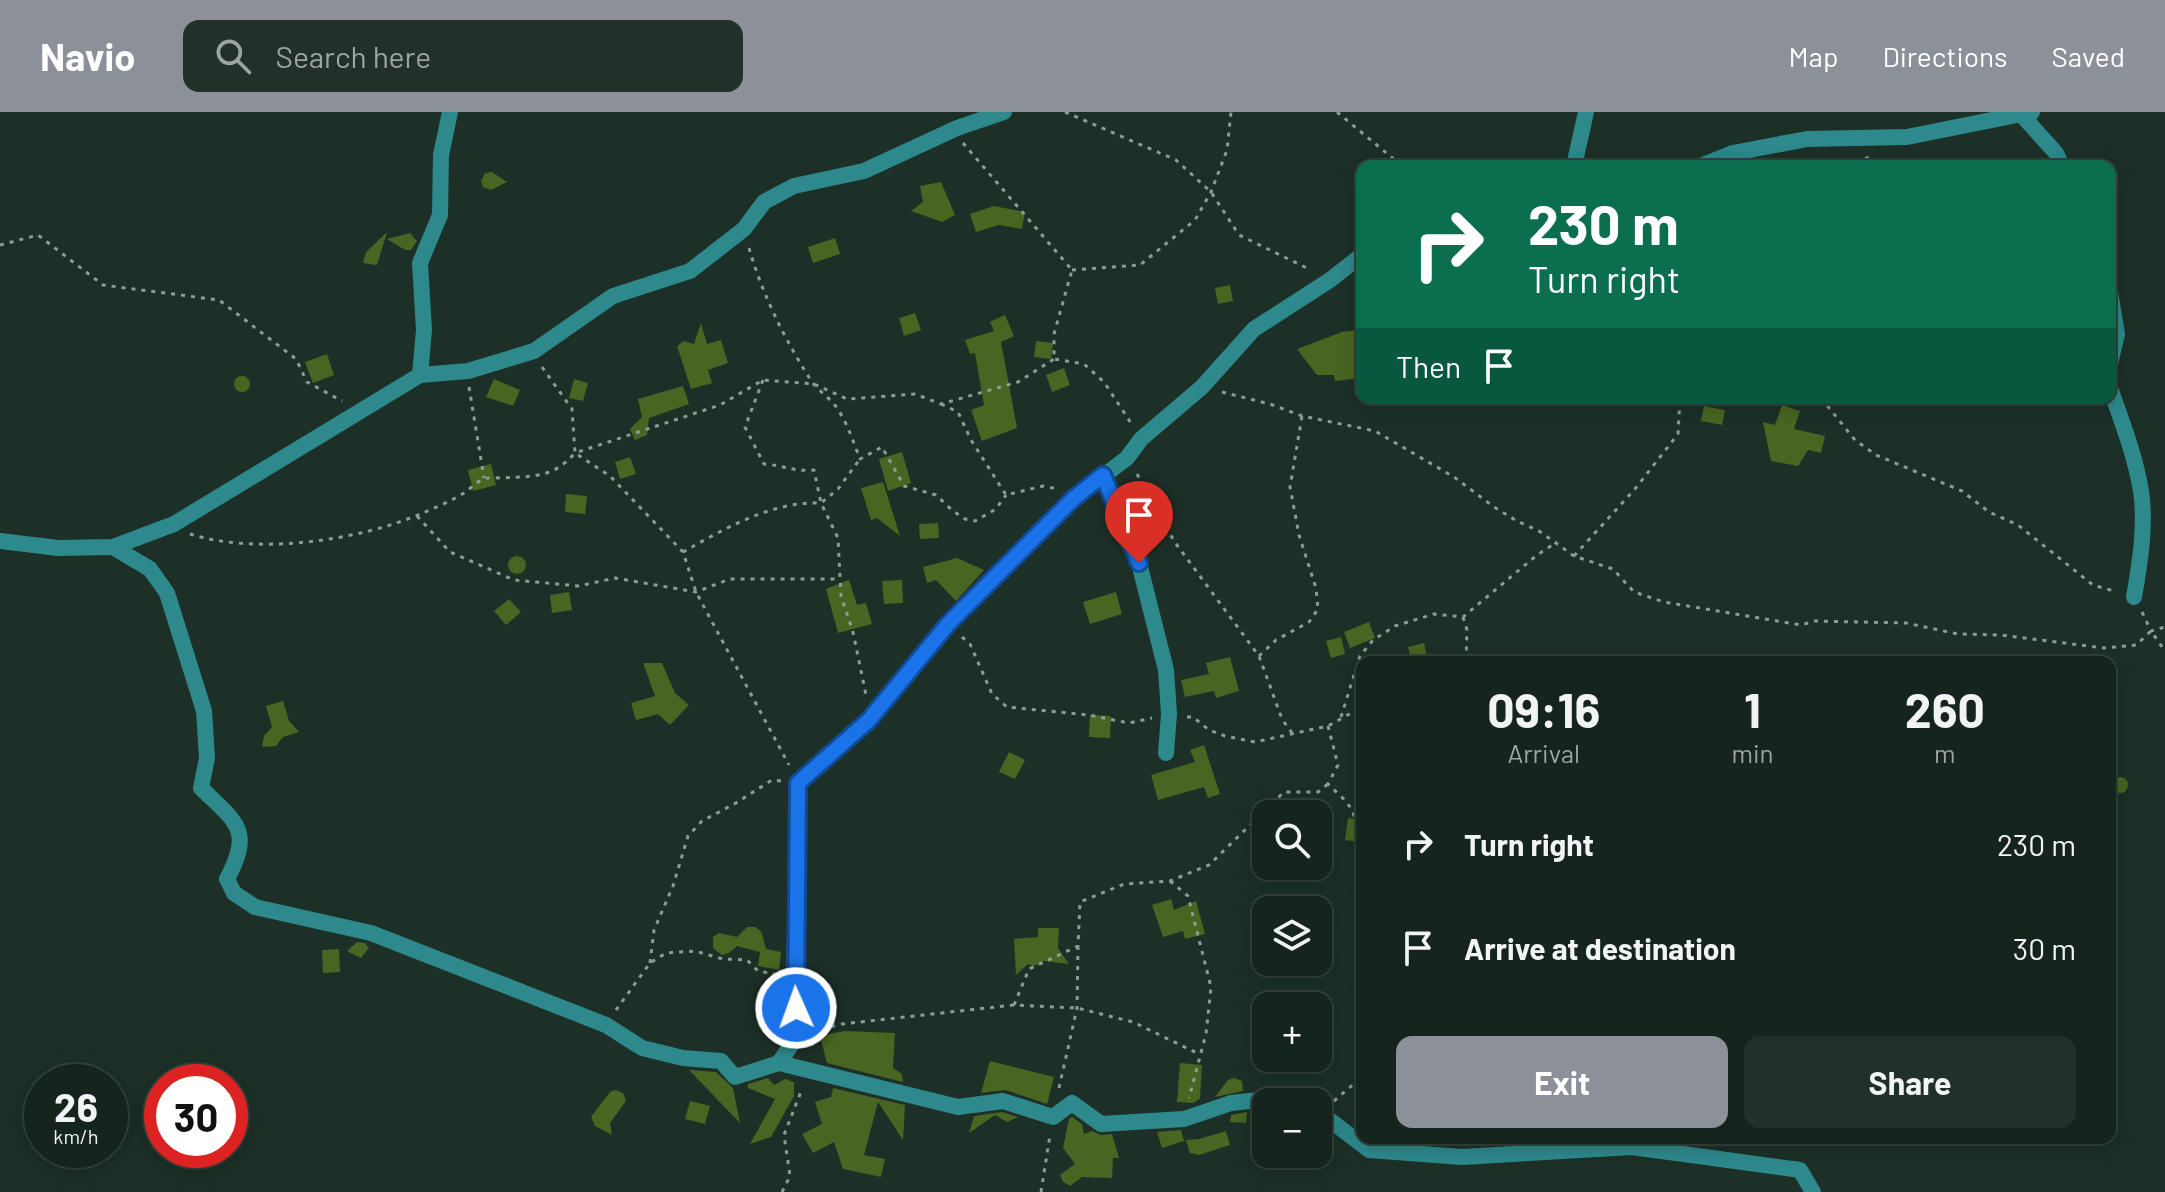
<!DOCTYPE html>
<html lang="en">
<head>
<meta charset="utf-8">
<style>
  body { margin:0; font-family:Barlow,sans-serif; background:#22302a; color:#f1f3f6; height:100vh; display:flex; flex-direction:column; font-size:30px; white-space:nowrap }
  * { box-sizing:border-box; margin:0 }
  p { font-size:26px; color:#9da4a4 }
  .icon { flex:none; width:44px; height:44px; fill:none; stroke:currentColor; stroke-width:2; stroke-linecap:round; stroke-linejoin:round }
  .map { position:relative; flex:1; overflow:hidden }
  .side { position:absolute; left:1356px; top:544px; width:760px; height:488px; display:flex; flex-direction:column; background:#15241d; border-radius:16px; box-shadow:0 4px 20px #0003,0 0 0 2px #34413b }
  .side>* { flex:none }
  .top-card { position:absolute; left:1356px; top:48px; width:760px; height:244px; border-radius:16px; box-shadow:0 4px 20px #0003,0 0 0 2px #34413b; background:#0b6e4f; color:#fff; overflow:hidden }
  .fabs { position:absolute; left:1252px; top:688px; display:grid; gap:16px }
  .fabs a { display:grid; place-items:center; width:80px; height:80px; border-radius:16px; background:#15241d; box-shadow:0 4px 20px #0003,0 0 0 2px #34413b; font-size:40px }
  .speed { position:absolute; left:24px; top:952px; display:flex; gap:16px; font-size:40px; font-weight:700; text-align:center }
  .speed>* { display:grid; place-content:center; width:104px; height:104px; border-radius:50%; background:#15241d; box-shadow:0 4px 20px #0003,0 0 0 2px #34413b; line-height:1 }
  .speed small { font-size:20px; font-weight:400 }
  .speed .limit { border:12px solid #d22; background:#fff; color:#111 }
  .pin { position:absolute; display:grid; place-items:center; width:68px; height:68px; color:#fff; margin:-82px -34px; border-radius:50% 50% 50% 0; rotate:-45deg; box-shadow:0 0 8px #0007 }
  .pin .icon { rotate:45deg }
  .me { position:absolute; width:88px; margin:-44px; rotate:358deg; stroke-linejoin:round; filter:drop-shadow(0 0 6px #0008) }
  .turn { display:flex; align-items:center; gap:28px; height:168px; padding:0 40px; font-size:36px }
  .turn .icon { width:104px; height:104px; stroke-width:2.5 }
  .turn b { display:block; font-size:56px; line-height:68px }
  .then { display:flex; align-items:center; height:76px; padding:0 40px; background:#0003; gap:16px; font-size:30px }
  .eta { display:flex; justify-content:space-evenly; align-items:center; height:136px; text-align:center }
  .eta b { font-size:48px; font-weight:700; line-height:56px }
  .cta { display:flex; gap:16px; margin-top:auto; padding:16px 40px }
  .cta a { flex:1; height:92px; border-radius:16px; background:#8c9099; color:#fff; font-size:32px; font-weight:700; line-height:92px; text-align:center }
  .cta a+a { background:#22302a; color:#f1f3f6 }
  ul { padding:0; list-style:none }
  li { display:flex; align-items:center; gap:24px; height:104px; padding:0 40px }
  li div { flex:1 }
  li b { display:block; font-size:30px }
  li em { font-style:normal }
  header { display:flex; align-items:center; gap:48px; box-sizing:border-box; height:112px; padding:0 40px; background:#8c9099; color:#fff }
  header strong { font-size:38px }
  nav { display:flex; gap:44px; margin-inline-start:auto; font-size:28px }
  .search { width:560px; height:72px; background:#22302a; display:flex; align-items:center; gap:20px; box-sizing:border-box; padding:0 28px; border-radius:16px; color:#9da4a4; font-size:30px }
  .map>svg:first-child { display:block }
</style>
</head>
<body>
<header>
<strong>Navio</strong>
<div class="search"><svg class="icon" aria-label="search" viewBox="0 0 24 24"><circle cx="10" cy="10" r="6"/><path d="M15 15l6 6"/></svg>Search here</div>
<nav><a>Map</a><a>Directions</a><a>Saved</a></nav>
</header>
<div class="map">
<svg width="2165" height="1080" viewBox="0 0 2165 1080">
  <rect width="100%" height="100%" fill="#1c3027"/>
  <g fill="#486521">
    <polygon points="492,60 507,70 491,78 483,75 481,69 485,61"/>
    <polygon points="941,70 955,103 942,110 911,99 923,90 920,74"/>
    <polygon points="994,94 1025,100 1022,117 999,113 976,120 970,102"/>
    <polygon points="387,120 377,153 363,151 366,140"/>
    <polygon points="410,121 417,129 411,138 405,138 387,127"/>
    <polygon points="835,126 840,142 813,151 808,135"/>
    <polygon points="1230,173 1233,189 1218,192 1215,176"/>
    <polygon points="915,201 921,218 904,224 899,206"/>
    <polygon points="1005,203 1014,224 1001,230 1017,316 982,329 971,298 984,293 975,241 970,242 965,228 994,219 990,210"/>
    <polygon points="701,211 707,232 721,228 728,251 708,258 712,271 691,277 677,234 684,229 694,232"/>
    <polygon points="1357,218 1362,266 1335,269 1334,263 1317,263 1297,237 1342,220"/>
    <polygon points="1036,229 1053,231 1051,247 1034,245"/>
    <polygon points="327,242 334,263 313,271 305,250"/>
    <polygon points="1064,256 1070,273 1052,280 1046,263"/>
    <circle cx="242" cy="272" r="8"/>
    <polygon points="494,267 520,278 513,294 486,285"/>
    <polygon points="574,267 588,271 583,289 569,286"/>
    <polygon points="683,274 689,292 649,306 647,323 635,328 630,317 642,305 638,287"/>
    <polygon points="1782,293 1800,299 1794,317 1825,324 1821,341 1808,338 1798,354 1771,349 1763,310 1775,313"/>
    <polygon points="1704,294 1725,298 1722,313 1701,309"/>
    <polygon points="902,340 911,371 888,379 879,347"/>
    <polygon points="630,345 636,362 620,367 615,350"/>
    <polygon points="491,352 496,373 473,379 468,358"/>
    <polygon points="883,370 900,424 877,406 871,408 861,376"/>
    <polygon points="566,382 587,384 585,402 565,400"/>
    <polygon points="938,411 939,426 920,427 919,412"/>
    <circle cx="517" cy="453" r="9"/>
    <polygon points="957,446 984,458 956,489 936,468 927,471 923,455"/>
    <polygon points="849,468 857,493 866,491 872,512 838,521 826,477"/>
    <polygon points="902,468 903,491 884,492 882,469"/>
    <polygon points="569,480 572,498 552,501 550,483"/>
    <polygon points="1116,480 1122,502 1090,512 1083,490"/>
    <polygon points="509,487 521,500 506,513 494,499"/>
    <polygon points="1369,510 1375,526 1350,536 1344,520"/>
    <polygon points="1341,525 1345,542 1331,546 1326,529"/>
    <polygon points="1424,531 1427,546 1412,550 1408,535"/>
    <polygon points="1230,545 1239,579 1216,586 1214,579 1185,585 1181,568 1209,562 1206,551"/>
    <polygon points="643,551 662,551 675,581 689,593 670,613 658,602 636,608 631,591 655,584"/>
    <polygon points="283,589 289,609 299,620 283,625 276,634 262,635 264,624 272,615 266,594"/>
    <polygon points="1090,603 1111,604 1110,626 1089,625"/>
    <polygon points="1204,633 1220,682 1208,686 1204,675 1158,688 1151,663 1195,650 1190,638"/>
    <polygon points="1009,640 1025,648 1015,667 999,660"/>
    <circle cx="2120" cy="673" r="8"/>
    <polygon points="1348,706 1362,708 1362,730 1345,728"/>
    <polygon points="1171,787 1174,798 1196,789 1205,822 1185,827 1183,819 1163,825 1152,793"/>
    <polygon points="747,815 755,815 761,819 766,837 781,840 779,858 758,854 760,840 737,834 729,841 722,843 713,836 713,825 719,821 737,825"/>
    <polygon points="1038,816 1059,816 1058,836 1069,852 1044,849 1034,854 1028,852 1016,863 1014,827 1038,825"/>
    <polygon points="357,830 365,831 369,836 361,846 347,839"/>
    <polygon points="339,837 340,860 323,861 322,838"/>
    <polygon points="844,919 895,921 893,956 902,962 903,970 827,951 820,924"/>
    <polygon points="990,949 1054,965 1047,992 1006,978 981,981"/>
    <polygon points="1180,951 1202,953 1200,986 1194,991 1177,990"/>
    <polygon points="689,958 716,960 733,976 740,1011"/>
    <polygon points="768,966 774,973 785,967 794,970 794,984 771,1025 750,1032 775,987 748,976 748,972"/>
    <polygon points="1234,966 1242,969 1243,979 1215,985 1228,968"/>
    <polygon points="833,976 905,993 903,1028 878,990 864,1043 885,1047 881,1065 843,1057 834,1030 813,1041 802,1022 822,1012 815,990 831,985"/>
    <polygon points="615,978 623,981 626,989 610,1011 612,1023 595,1014 591,1005 610,980"/>
    <polygon points="690,989 710,994 705,1012 685,1007"/>
    <polygon points="1002,1000 1018,1005 1007,1010 995,1003 969,1021 974,1004"/>
    <polygon points="1247,1000 1246,1011 1230,1010 1231,1003"/>
    <polygon points="1072,1005 1082,1012 1084,1022 1092,1019 1101,1023 1112,1022 1119,1046 1113,1046 1112,1066 1082,1065 1070,1074 1063,1070 1060,1063 1075,1052 1063,1036 1069,1007"/>
    <polygon points="1181,1018 1184,1029 1162,1036 1157,1020"/>
    <polygon points="1226,1019 1230,1033 1199,1043 1190,1041 1186,1028 1199,1027"/>
  </g>
  <g fill="none" stroke-linecap="round" stroke-linejoin="round">
    <g stroke="#8d9d96" stroke-width="3" stroke-dasharray="4 6" stroke-linecap="butt">
      <polyline points="1065,0 1176,48 1211,80 1239,123 1311,158"/>
      <polyline points="1337,0 1402,54"/>
      <polyline points="963,31 1072,158 1054,222 1054,247 1084,252 1104,270 1131,311"/>
      <polyline points="1859,54 1860,50 1872,43"/>
      <polyline points="0,133 38,123 103,173 219,188 296,247 307,270 342,289"/>
      <path d="M749,136C762,182 786,230 812,270C818,278 827,284 834,292C846,307 853,329 860,347L882,335L904,374L936,383L953,399L965,407L975,409L996,397L1006,383"/>
      <polyline points="1072,158 1140,153 1195,108 1211,80 1227,38 1231,0"/>
      <polyline points="542,255 572,297 575,341 720,293 763,268 814,272 847,287 915,282 941,292 1018,270 1054,247"/>
      <path d="M763,268L745,315L764,352C782,353 794,360 814,358L821,391L838,426L841,484L853,520L866,583"/>
      <polyline points="469,275 484,366"/>
      <polyline points="1222,280 1270,292 1302,304 1375,319 1454,365 1494,395 1517,409 1539,419 1574,444 1613,457 1634,480 1664,490 1801,513 1815,509 1906,511 1958,522 2000,523 2104,536 2136,533 2151,519 2165,539"/>
      <polyline points="1821,286 1855,328 1876,343 1962,379 1989,400 2018,413 2093,473 2117,480"/>
      <polyline points="941,292 958,300 971,328 1006,383 1043,374 1058,377"/>
      <polyline points="1137,362 1174,429 1259,544 1282,607 1292,621"/>
      <polyline points="417,404 450,440 514,468 579,474 615,466 696,480 730,467 840,467"/>
      <path d="M190,422C255,443 358,429 420,402C435,396 451,389 464,381C470,377 477,369 484,367C489,365 498,366 503,366C534,364 553,366 575,341L610,364L683,440L696,480L789,653"/>
      <path d="M683,440C724,417 772,389 821,391L838,377L860,347"/>
      <polyline points="1574,444 1635,377 1678,322 1680,286"/>
      <polyline points="2142,500 2151,519 2165,515"/>
      <polyline points="1463,505 1467,518 1466,550"/>
      <polyline points="962,525 970,532 992,582 1007,595 1089,603 1129,611 1152,606"/>
      <polyline points="1259,544 1276,528 1309,510 1318,497 1316,476 1299,423 1290,375 1302,304"/>
      <polyline points="1187,605 1193,605 1209,618 1225,624 1255,630 1328,614 1362,595"/>
      <polyline points="1341,605 1360,544 1373,528 1395,514 1434,502 1463,505 1537,443 1557,430"/>
      <path d="M1328,614L1338,653L1328,672C1335,679 1345,687 1350,695C1369,729 1359,786 1359,823L1362,832"/>
      <polyline points="1170,769 1188,784 1211,875 1206,922 1189,986"/>
      <polyline points="650,851 654,818 673,774 688,724 702,709 736,691 772,668 782,669"/>
      <polyline points="1014,893 1029,857 1078,834 1080,790 1124,772 1170,769 1209,753 1284,680 1318,680 1328,672"/>
      <polyline points="616,898 650,851 666,841 695,839 723,847 747,848 758,859 775,862"/>
      <polyline points="812,920 842,912 1014,893 1077,896 1133,910 1199,942"/>
      <polyline points="1059,976 1077,896 1078,834"/>
      <polyline points="1334,989 1356,970 1362,960"/>
      <polyline points="782,1080 790,1064 784,1023 802,977"/>
      <polyline points="1041,1080 1050,1023"/>
    </g>
    <g stroke="#2d898c" stroke-width="16">
      <polyline points="2019,0 2056,41 2062,54"/>
      <polyline points="1574,54 1586,0"/>
      <polyline points="1701,54 1733,41 1807,27 1907,25 2032,0"/>
      <polyline points="2110,180 2117,222 2110,252"/>
      <polyline points="420,263 424,218 420,151 440,103 441,43 450,0"/>
      <path d="M2110,276C2122,310 2135,343 2141,379C2146,413 2140,451 2134,485"/>
      <polyline points="1103,363 1139,451 1166,558 1169,602 1166,641"/>
      <polyline points="0,429 58,436 113,435 174,412 420,263 468,259 534,239 613,184 690,159 744,117 764,90 794,74 864,59 957,16 1004,0"/>
      <path d="M113,435L150,457L167,481L204,599L207,646L201,676C237,711 253,718 227,767L234,781L255,795L371,821L606,913L642,936L683,946L721,949L735,965L779,951L958,995L1003,989L1053,1005L1072,991L1101,1012L1184,1007L1231,991L1286,985L1297,990"/>
      <polyline points="779,951 797,924 794,869 798,671 869,608 948,512 1073,387 1127,346 1141,327 1202,275 1254,217 1330,168 1362,143"/>
      <polyline points="1318,999 1369,1038 1462,1045 1632,1035 1800,1058 1813,1080"/>
    </g>
  </g>
  <g fill="none" stroke-linecap="round" stroke-linejoin="round">
    <defs>
      <polyline id="route" points="796,896 798,671 869,608 948,512 1073,387 1103,363 1139,451"/>
    </defs>
    <use href="#route" stroke="#114b97" stroke-width="20"/>
    <use href="#route" stroke="#1a73e8" stroke-width="14"/>
  </g>
</svg>
<div class="fabs">
<a><svg class="icon" aria-label="search" viewBox="0 0 24 24"><circle cx="10" cy="10" r="6"/><path d="M15 15l6 6"/></svg></a>
<a><svg class="icon" aria-label="layers" viewBox="0 0 24 24"><path d="M12 4l9 5-9 5-9-5zM3 14l9 5 9-5"/></svg></a>
<a>+</a>
<a>−</a>
</div>
<div class="speed"><div>26<small>km/h</small></div><div class="limit">30</div></div>
<div class="pin" style="left:1139px;top:451px;background:#d93025"><svg class="icon" aria-label="arrive" viewBox="0 0 24 24"><path d="M6 21V4h12l-3 4 3 4H6"/></svg></div>
<svg class="me" style="left:796px;top:896px" viewBox="-20 -20 40 40"><circle r="17" fill="#1a73e8" stroke="#fff" stroke-width="3"/><path d="M0-11L8 9 0 5-8 9z" fill="#fff"/></svg>
<div class="top-card">
<div class="turn"><svg class="icon" aria-label="right" viewBox="0 0 24 24"><path d="M7 20v-9h11M14 6l5 5-5 5"/></svg><div><b>230 m</b>Turn right</div></div>
<div class="then">Then<svg class="icon" aria-label="arrive" viewBox="0 0 24 24"><path d="M6 21V4h12l-3 4 3 4H6"/></svg></div>
</div>
<section class="side">
<div class="eta">
<div><b>09:16</b><p>Arrival</p></div>
<div><b>1</b><p>min</p></div>
<div><b>260</b><p>m</p></div>
</div>
<ul>
<li><svg class="icon" aria-label="right" viewBox="0 0 24 24"><path d="M7 20v-9h11M14 6l5 5-5 5"/></svg><div><b>Turn right</b></div><em>230 m</em></li>
<li><svg class="icon" aria-label="arrive" viewBox="0 0 24 24"><path d="M6 21V4h12l-3 4 3 4H6"/></svg><div><b>Arrive at destination</b></div><em>30 m</em></li>
</ul>
<div class="cta"><a>Exit</a><a>Share</a></div>
</section>
</div>
</body>
</html>
